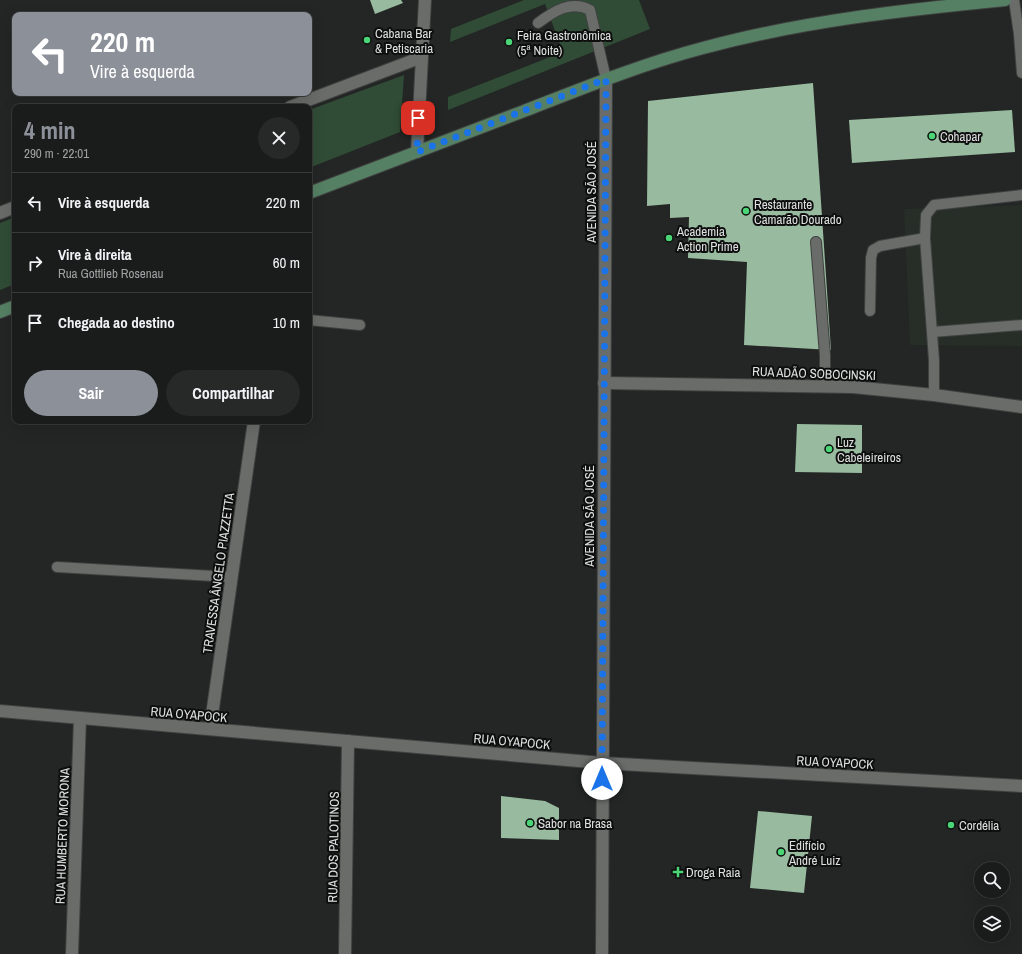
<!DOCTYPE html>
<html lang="pt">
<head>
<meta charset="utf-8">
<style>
  body { margin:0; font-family:"Archivo Narrow",sans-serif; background:#272928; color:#f1f3f6; height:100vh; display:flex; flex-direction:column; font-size:15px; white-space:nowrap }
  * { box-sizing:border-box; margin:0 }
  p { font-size:13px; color:#9fa1a3 }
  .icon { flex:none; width:22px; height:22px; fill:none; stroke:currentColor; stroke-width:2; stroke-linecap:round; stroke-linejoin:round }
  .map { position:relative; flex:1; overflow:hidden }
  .side { position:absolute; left:12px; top:104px; width:300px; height:320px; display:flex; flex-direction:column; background:#1a1c1b; border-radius:8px; box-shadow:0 4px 16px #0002,0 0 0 1px #383a3a }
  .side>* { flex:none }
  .top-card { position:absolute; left:12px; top:12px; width:300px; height:84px; border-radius:8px; box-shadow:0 4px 16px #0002,0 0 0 1px #383a3a; background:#8c9099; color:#fff; overflow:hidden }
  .tools { position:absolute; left:974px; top:862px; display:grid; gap:8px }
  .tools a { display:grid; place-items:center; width:36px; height:36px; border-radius:50%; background:#1a1c1b; box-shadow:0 4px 16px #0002,0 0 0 1px #383a3a; font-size:20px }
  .pin { position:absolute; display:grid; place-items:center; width:34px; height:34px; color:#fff; margin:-17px; border-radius:8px; box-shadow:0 2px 6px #0006 }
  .me { position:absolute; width:44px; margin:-22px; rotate:0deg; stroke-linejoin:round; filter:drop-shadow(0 0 3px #0008) }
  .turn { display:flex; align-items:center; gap:14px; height:84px; padding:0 12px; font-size:18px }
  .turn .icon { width:52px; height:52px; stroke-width:2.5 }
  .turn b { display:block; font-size:28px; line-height:34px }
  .round { display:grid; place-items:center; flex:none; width:42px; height:42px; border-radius:21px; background:#272928 }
  .overview { display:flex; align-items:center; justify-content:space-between; height:68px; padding:0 12px }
  h1 { font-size:24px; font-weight:700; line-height:30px; color:#8c9099 }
  .primary-button { display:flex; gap:8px; margin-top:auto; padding:8px 12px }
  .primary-button a { flex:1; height:46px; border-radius:24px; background:#8c9099; color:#fff; font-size:16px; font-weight:700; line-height:46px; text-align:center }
  .primary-button a+a { background:#272928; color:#f1f3f6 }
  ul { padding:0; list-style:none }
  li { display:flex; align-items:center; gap:12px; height:60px; padding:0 12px; border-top:1px solid #383a3a }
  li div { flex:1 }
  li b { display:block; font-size:15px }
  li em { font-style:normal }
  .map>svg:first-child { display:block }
</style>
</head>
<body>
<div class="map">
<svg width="1022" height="954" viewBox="0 0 1022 954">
  <rect width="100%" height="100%" fill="#232624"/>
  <polygon fill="#262e27" points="1022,205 1022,346 910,345 904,209"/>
  <g fill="#304c36">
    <polygon points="524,0 639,0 650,29 448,110 448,97 563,52 545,4 450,42 451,29"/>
    <polygon points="404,75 400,132 309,168 309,110"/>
    <polygon points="15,217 15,284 0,290 0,223"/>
  </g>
  <g fill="#98ba9f">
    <polygon points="370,0 401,0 403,3 375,14"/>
    <polygon points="813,83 831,350 744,345 747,262 688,258 689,217 670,218 670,204 647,206 648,101"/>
    <polygon points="1012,110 1015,152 852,163 849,120"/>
    <polygon points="797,424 862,425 862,473 795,472"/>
    <polygon points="501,796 545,801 559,808 559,840 501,838"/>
    <polygon points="758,811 812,816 804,893 750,888"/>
  </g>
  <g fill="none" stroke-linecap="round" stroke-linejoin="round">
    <defs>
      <g id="service">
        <polyline points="1014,0 1019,34 1022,73"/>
        <path d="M538,23C554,11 571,0 590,10L606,79"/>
        <polyline points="816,242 825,355 825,386"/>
        <polyline points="870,311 871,258 873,250 880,246 925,238"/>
        <polyline points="309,320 360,325"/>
        <polyline points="932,332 1022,325"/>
        <polyline points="934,395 934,360 925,238 926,215 934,205 1022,195"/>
        <polyline points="57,567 231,577"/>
      </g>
      <g id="minor">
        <polyline points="290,107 422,57"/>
        <polyline points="417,152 425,0"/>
        <polyline points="0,213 15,207"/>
        <polyline points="604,383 853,387 934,395 1022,407"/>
        <polyline points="0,711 602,763 1022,786"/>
        <polyline points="210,729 254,421"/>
        <polyline points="72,954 80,718"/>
        <polyline points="345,954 348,741"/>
      </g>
      <polyline id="tertiary" points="602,954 606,79"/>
      <g id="secondary">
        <path d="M309,193C381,166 452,138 524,111C583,88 642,64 703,48C802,21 904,10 1005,0"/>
        <polyline points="0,312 15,306"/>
      </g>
    </defs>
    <use href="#service" stroke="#3f4140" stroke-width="12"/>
    <use href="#minor" stroke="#3f4140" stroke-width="14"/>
    <use href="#tertiary" stroke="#3f4140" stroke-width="14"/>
    <use href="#secondary" stroke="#3f4140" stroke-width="14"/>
    <use href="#service" stroke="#696c69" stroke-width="10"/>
    <use href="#minor" stroke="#696c69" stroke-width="12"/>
    <use href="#tertiary" stroke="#696c69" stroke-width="12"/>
    <use href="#secondary" stroke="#558064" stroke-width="12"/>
  </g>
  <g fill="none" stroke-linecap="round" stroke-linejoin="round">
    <polyline stroke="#1a73e8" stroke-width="7" stroke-dasharray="0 12.6" points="418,118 417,152 606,79 602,779"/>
  </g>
  <g fill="#4ad677" stroke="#0d0e0d" stroke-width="1.5">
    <circle cx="367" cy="40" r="4"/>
    <circle cx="509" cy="42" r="4"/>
    <circle cx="932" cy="136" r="4"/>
    <circle cx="746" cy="211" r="4"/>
    <circle cx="669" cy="238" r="4"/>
    <circle cx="829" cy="449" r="4"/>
    <circle cx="530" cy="823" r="4"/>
    <circle cx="951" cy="825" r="4"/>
    <circle cx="781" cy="852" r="4"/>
    <path d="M676 866h4v4h4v4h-4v4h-4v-4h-4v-4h4z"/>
  </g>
  <g text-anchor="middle" stroke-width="4" stroke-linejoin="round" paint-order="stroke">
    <g font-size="13" fill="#dfe1e0" stroke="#0d0e0d" text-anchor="start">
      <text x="375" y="38">Cabana Bar<tspan x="375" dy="15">&amp; Petiscaria</tspan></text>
      <text x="517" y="40">Feira Gastronômica<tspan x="517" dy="15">(5ª Noite)</tspan></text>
      <text x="940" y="141">Cohapar</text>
      <text x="754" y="209">Restaurante<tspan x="754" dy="15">Camarão Dourado</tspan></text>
      <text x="677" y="236">Academia<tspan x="677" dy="15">Action Prime</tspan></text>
      <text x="837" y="447">Luz<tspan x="837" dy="15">Cabeleireiros</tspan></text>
      <text x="538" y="828">Sabor na Brasa</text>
      <text x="959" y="830">Cordélia</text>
      <text x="789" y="850">Edifício<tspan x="789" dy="15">André Luiz</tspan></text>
      <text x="686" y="877">Droga Raia</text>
    </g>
    <g font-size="13" fill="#dfe1e0" stroke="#0d0e0d">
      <text transform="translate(591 192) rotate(-90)" y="5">AVENIDA SÃO JOSÉ</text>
      <text transform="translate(814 373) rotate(2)" y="5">RUA ADÃO SOBOCINSKI</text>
      <text transform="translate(589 516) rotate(-90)" y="5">AVENIDA SÃO JOSÉ</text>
      <text transform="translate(218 573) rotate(-82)" y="5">TRAVESSA ÂNGELO PIAZZETTA</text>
      <text transform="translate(189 714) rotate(5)" y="5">RUA OYAPOCK</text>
      <text transform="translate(512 741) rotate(5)" y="5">RUA OYAPOCK</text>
      <text transform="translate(835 762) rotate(3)" y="5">RUA OYAPOCK</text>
      <text transform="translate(62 836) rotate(-88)" y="5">RUA HUMBERTO MORONA</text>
      <text transform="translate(333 847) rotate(-89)" y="5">RUA DOS PALOTINOS</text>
    </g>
  </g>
</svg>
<div class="tools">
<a><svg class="icon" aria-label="search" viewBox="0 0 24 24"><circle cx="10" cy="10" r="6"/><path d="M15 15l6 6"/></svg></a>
<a><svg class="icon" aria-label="layers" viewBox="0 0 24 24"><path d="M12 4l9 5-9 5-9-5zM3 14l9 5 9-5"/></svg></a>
</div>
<div class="pin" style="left:418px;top:118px;background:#d93025"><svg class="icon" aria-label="arrive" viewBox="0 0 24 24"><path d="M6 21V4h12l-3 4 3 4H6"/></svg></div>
<svg class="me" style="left:602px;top:779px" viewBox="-20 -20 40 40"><circle r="19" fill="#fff"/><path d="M0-13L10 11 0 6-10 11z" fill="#1a73e8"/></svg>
<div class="top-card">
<div class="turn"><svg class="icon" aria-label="left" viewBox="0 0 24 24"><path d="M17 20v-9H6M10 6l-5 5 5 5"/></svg><div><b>220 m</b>Vire à esquerda</div></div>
</div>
<section class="side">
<div class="overview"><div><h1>4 min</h1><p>290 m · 22:01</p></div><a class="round"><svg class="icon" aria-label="close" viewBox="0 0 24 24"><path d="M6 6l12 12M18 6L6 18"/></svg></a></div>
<ul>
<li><svg class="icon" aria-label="left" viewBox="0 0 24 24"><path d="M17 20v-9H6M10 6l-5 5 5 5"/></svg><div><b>Vire à esquerda</b></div><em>220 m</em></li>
<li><svg class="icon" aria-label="right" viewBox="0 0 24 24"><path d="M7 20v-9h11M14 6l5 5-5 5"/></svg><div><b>Vire à direita</b><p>Rua Gottlieb Rosenau</p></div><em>60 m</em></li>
<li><svg class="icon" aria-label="arrive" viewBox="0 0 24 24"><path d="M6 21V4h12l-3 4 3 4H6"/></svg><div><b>Chegada ao destino</b></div><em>10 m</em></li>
</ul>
<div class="primary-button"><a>Sair</a><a>Compartilhar</a></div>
</section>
</div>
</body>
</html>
